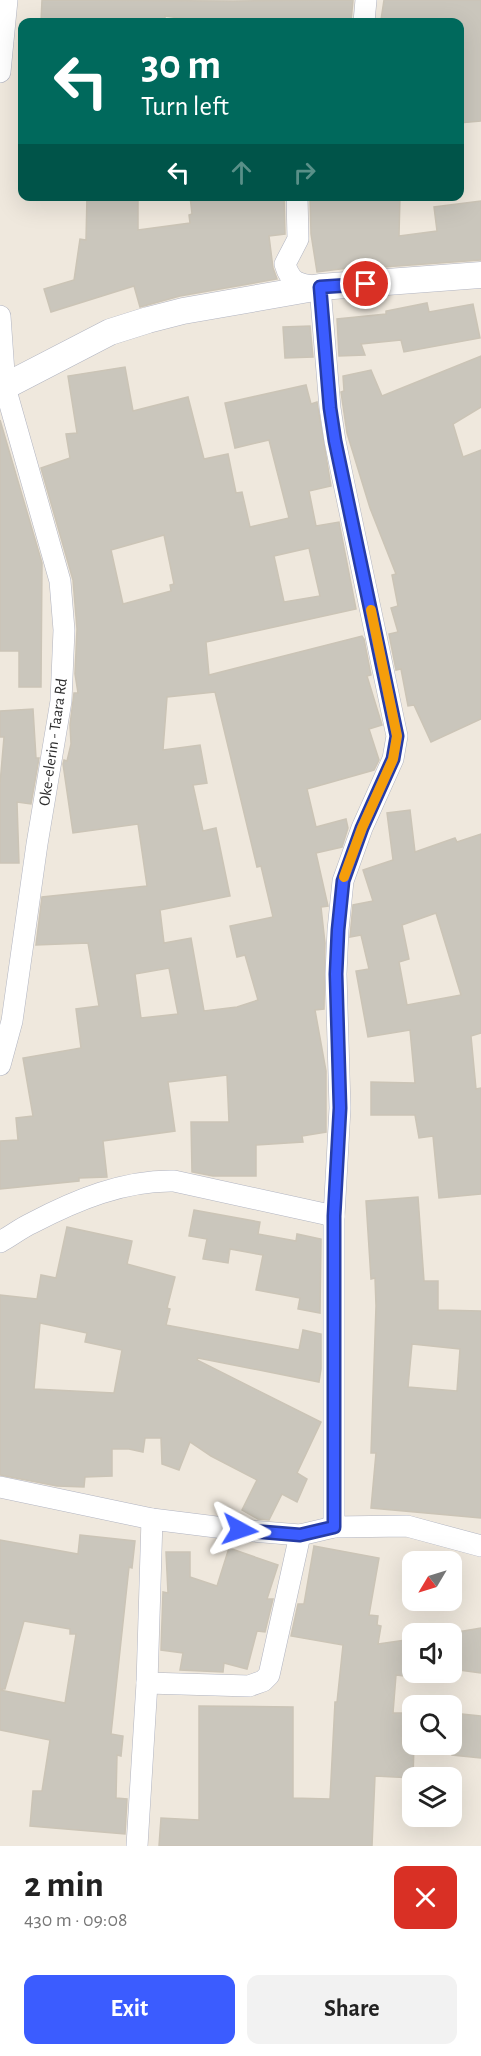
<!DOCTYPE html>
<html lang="en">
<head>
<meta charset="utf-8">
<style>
  body { margin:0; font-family:"Alegreya Sans",sans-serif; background:#f2f2f2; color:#222; height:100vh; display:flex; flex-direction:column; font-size:22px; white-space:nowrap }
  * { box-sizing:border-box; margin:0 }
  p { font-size:20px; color:#767676 }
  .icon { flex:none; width:33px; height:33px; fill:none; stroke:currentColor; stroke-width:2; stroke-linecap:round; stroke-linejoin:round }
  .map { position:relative; height:1846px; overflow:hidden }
  .sheet { display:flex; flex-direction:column; background:#fff; flex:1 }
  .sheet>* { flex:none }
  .top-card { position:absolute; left:18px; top:18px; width:446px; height:183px; border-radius:12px; box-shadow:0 6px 24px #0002; background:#00695c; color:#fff; overflow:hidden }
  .needle { width:39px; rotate:232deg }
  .buttons { position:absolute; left:402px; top:1551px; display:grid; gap:12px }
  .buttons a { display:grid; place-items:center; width:60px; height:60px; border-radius:12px; background:#fff; box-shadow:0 6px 24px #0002; font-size:30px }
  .pin { position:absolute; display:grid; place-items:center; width:51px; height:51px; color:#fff; margin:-26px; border:3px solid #fff; border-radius:50%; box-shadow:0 2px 6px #0007 }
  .me { position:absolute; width:66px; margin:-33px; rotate:95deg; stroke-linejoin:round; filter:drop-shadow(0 0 4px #0008) }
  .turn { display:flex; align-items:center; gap:21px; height:126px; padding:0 24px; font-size:27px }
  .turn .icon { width:78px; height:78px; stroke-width:2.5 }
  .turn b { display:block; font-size:42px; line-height:51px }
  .lanes { display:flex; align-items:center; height:57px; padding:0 24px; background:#0003; justify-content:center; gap:30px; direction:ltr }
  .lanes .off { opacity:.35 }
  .round { display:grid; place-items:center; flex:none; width:63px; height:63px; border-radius:12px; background:#f2f2f2 }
  .summary { display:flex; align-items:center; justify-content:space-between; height:102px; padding:0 24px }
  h1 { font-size:36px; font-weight:700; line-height:45px }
  .primary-button { display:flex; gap:12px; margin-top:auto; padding:12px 24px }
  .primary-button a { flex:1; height:69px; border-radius:12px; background:#3b5cff; color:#fff; font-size:24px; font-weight:700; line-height:69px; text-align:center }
  .primary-button a+a { background:#f2f2f2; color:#222 }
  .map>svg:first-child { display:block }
</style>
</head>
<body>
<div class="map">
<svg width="481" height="1846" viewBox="0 0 481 1846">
  <rect width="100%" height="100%" fill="#efe8dd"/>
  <g fill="#cac6bc" stroke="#cbc4b6" stroke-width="1.5" fill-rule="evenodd">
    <polygon points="42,0 233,1 353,0 351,21 336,22 208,22 165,16 165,22 41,22"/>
    <polygon points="384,0 481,0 481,121 459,123 459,22 393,22 381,20"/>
    <polygon points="87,196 138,196 138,230 190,223 189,215 192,214 190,196 284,196 285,234 269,236 273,268 277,279 180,296 140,307 134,286 51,312 44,289 74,280 80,239 86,240"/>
    <polygon points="310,196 400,196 399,236 437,231 434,207 481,201 481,260 356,269 356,267 317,272 311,234"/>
    <polygon points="427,303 429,312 473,304 480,338 404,352 401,340 361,344 365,355 339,356 337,319 386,314 386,311"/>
    <polygon points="310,326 313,357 285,358 283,327"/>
    <polygon points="481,356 481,407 453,424 463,457 481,450 481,719 431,742 414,705 408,706 401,669 396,670 389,634 398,632 391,608 398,606 392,575 396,574 370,508 347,433 341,392 344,391 343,376 371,370 382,396"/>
    <path d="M125,367L133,411L188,397L204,459L228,454L236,493L242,492L250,527L289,518L269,440L235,448L225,403L306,385L311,404L317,402L331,486L309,491L316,526L339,522L356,609L206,642L209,675L362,636L364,639L371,675L367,676L382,725L369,729L379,760L374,770L307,789L316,827L346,819L348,828L342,847L316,853L328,906L321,907L325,943L324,1009L315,1010L326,1071V1132L302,1136L303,1142L256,1145V1176H213L192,1172L191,1122H229L227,1075L168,1082L175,1131L103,1141L107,1177L79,1178V1181L0,1189V1141L18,1140L16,1118L33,1116L23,1058L81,1048L76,1009L99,1006L88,943L36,945L42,897L147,886L138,824L73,833L63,764L64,760L67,761L71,744L70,725L74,693H78L75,674L77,629L73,580L41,468L70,458L66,434L77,433L68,376ZM164,535L174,584L170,585L171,591L123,604L111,550ZM309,548L320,596L284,602L274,556ZM215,692L257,867L261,866L273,917L230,926L237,957L245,955L258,1000L237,1007L204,1011L191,938L164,943L160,910L230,896L216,828L203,831L193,785L207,783L200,745L163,750L167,697ZM169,968L178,1014L141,1018L135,974Z"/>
    <polygon points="0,420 42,563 41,687 19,687 19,651 0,651"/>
    <polygon points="33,709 36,758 39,758 31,804 17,802 19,863 0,863 0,784 4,737 0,737 0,711"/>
    <path d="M410,810L415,852L455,838L457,842L481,834V1033L471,1036L476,1089L481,1088V1194L439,1198L433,1136L419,1138L415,1115H371V1082L415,1083L410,1030L368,1037L356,971L369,969L361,935L350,937L353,905L373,901L363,870L393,860L387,813ZM436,913L461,995L407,1005L399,962L409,959L402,925Z"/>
    <path d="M418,1197L424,1281H438V1310L481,1311V1518L371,1508L376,1453H371L376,1306L375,1278L371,1279L366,1201ZM412,1344L460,1349L457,1391L408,1387Z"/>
    <polygon points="194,1210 260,1222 258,1234 296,1241 297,1234 321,1239 320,1313 298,1309 300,1298 256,1290 263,1255 230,1249 228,1263 203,1259 207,1239 189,1236"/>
    <path d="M67,1227L132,1241L127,1264L175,1277L167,1308L170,1309L166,1325L299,1350L303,1330L321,1334V1369L319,1382L198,1358L197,1360L321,1422L297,1473L307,1479L297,1502L282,1494L269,1520L258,1519L242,1510L257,1480L211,1456L190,1442L179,1470L162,1464L161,1438H145L143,1452L129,1449H112V1476L85,1477L84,1487L57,1486L0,1475V1295L37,1299L41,1275L56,1278ZM40,1323L87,1333L85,1342L122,1350L114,1393L34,1389Z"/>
    <polygon points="80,1535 135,1541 132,1568 129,1567 111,1734 123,1736 121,1756 117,1755 116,1798 127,1799 125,1834 30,1826 33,1791 42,1791 50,1740 0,1730 0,1690 65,1703 76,1634 70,1634 70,1629 24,1621 5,1689 0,1689 0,1540 78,1554"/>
    <polygon points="314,1546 379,1558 369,1615 378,1616 377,1625 381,1626 378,1644 412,1639 412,1677 396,1675 393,1713 403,1713 402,1744 414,1744 413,1778 375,1776 372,1846 159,1846 161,1818 199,1820 199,1706 293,1707 293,1798 330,1799 335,1702 337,1702 343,1645 291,1636 298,1604 304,1604"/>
    <polygon points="229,1548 278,1565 267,1599 273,1599 265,1632 257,1631 247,1669 224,1663 223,1672 180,1670 183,1653 161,1650 163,1592 168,1593 166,1552 190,1552 190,1577 217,1586"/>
    <polygon points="481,1628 481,1673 452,1669 452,1633"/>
    <polygon points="452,1713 481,1716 481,1758 452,1755"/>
  </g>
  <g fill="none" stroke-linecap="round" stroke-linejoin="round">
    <defs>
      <g id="minor">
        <polyline points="364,22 366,0"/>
        <polyline points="0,72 7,0"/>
        <path d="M297,196L298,239L285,264C291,285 300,284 320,287L330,408L335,441L397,736L393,759L362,828L343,881L338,930L336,974L340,1108L334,1216V1527"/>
        <polyline points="0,316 5,387 60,581 64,630 61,701 37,844 12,1021 0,1065"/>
        <path d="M0,1242C11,1236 21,1228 32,1223C76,1200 124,1180 174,1181L334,1216"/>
        <polyline points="0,1487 152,1519 240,1530 300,1535 334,1527 407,1526 481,1546"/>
        <polyline points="147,1683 249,1686 263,1681 269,1675 300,1535"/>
        <polyline points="137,1846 147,1683 152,1519"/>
      </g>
      <polyline id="tertiary" points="0,389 110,332 148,320 183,311 320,287 481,275"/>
    </defs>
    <use href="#minor" stroke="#b1b4c1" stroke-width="22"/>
    <use href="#tertiary" stroke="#b1b4c1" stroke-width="27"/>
    <use href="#minor" stroke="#fff" stroke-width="21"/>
    <use href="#tertiary" stroke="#fff" stroke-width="26"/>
  </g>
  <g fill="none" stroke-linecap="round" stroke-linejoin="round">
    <defs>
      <polyline id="route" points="240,1530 300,1535 334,1527 334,1216 340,1108 336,974 338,930 343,881 362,828 393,759 397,736 335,441 330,408 320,287 366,284"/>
    </defs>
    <use href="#route" stroke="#263ca6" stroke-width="15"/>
    <use href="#route" stroke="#3b5cff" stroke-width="10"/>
    <polyline stroke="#f59e0b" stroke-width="10" points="344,877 362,828 393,759 397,736 371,610"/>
  </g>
  <g text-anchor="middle" stroke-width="6" stroke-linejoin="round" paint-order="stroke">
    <g font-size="16" fill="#2c2c2c" stroke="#fff">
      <text transform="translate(52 742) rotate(-82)" y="6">Oke-elerin - Taara Rd</text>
    </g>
  </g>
</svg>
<div class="buttons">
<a><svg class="needle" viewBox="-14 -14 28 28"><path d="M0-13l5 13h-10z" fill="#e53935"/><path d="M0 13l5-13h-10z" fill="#767676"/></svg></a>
<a><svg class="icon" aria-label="sound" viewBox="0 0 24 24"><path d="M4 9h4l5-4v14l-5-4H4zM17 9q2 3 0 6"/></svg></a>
<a><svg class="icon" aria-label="search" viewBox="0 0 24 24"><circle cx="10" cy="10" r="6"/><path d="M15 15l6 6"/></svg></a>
<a><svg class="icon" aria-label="layers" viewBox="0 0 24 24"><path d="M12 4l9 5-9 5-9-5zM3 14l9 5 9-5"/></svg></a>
</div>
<div class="pin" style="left:366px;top:284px;background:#d93025"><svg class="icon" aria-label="arrive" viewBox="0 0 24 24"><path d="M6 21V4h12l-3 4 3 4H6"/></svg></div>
<svg class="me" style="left:240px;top:1530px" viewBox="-20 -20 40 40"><path d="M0-17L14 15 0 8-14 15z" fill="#3b5cff" stroke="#fff" stroke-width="4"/></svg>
<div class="top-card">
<div class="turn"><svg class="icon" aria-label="left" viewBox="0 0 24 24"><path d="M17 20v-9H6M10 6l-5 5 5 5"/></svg><div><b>30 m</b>Turn left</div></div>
<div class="lanes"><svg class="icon" aria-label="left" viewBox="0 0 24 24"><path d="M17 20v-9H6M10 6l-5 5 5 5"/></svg><svg class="icon off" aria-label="ahead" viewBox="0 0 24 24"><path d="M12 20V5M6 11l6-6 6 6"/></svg><svg class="icon off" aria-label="right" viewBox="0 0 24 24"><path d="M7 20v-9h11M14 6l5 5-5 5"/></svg></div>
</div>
</div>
<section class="sheet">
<div class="summary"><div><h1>2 min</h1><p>430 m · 09:08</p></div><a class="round" style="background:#d93025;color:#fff"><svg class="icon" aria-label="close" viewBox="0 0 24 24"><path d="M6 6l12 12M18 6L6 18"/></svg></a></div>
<div class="primary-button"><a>Exit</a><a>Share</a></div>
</section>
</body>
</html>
